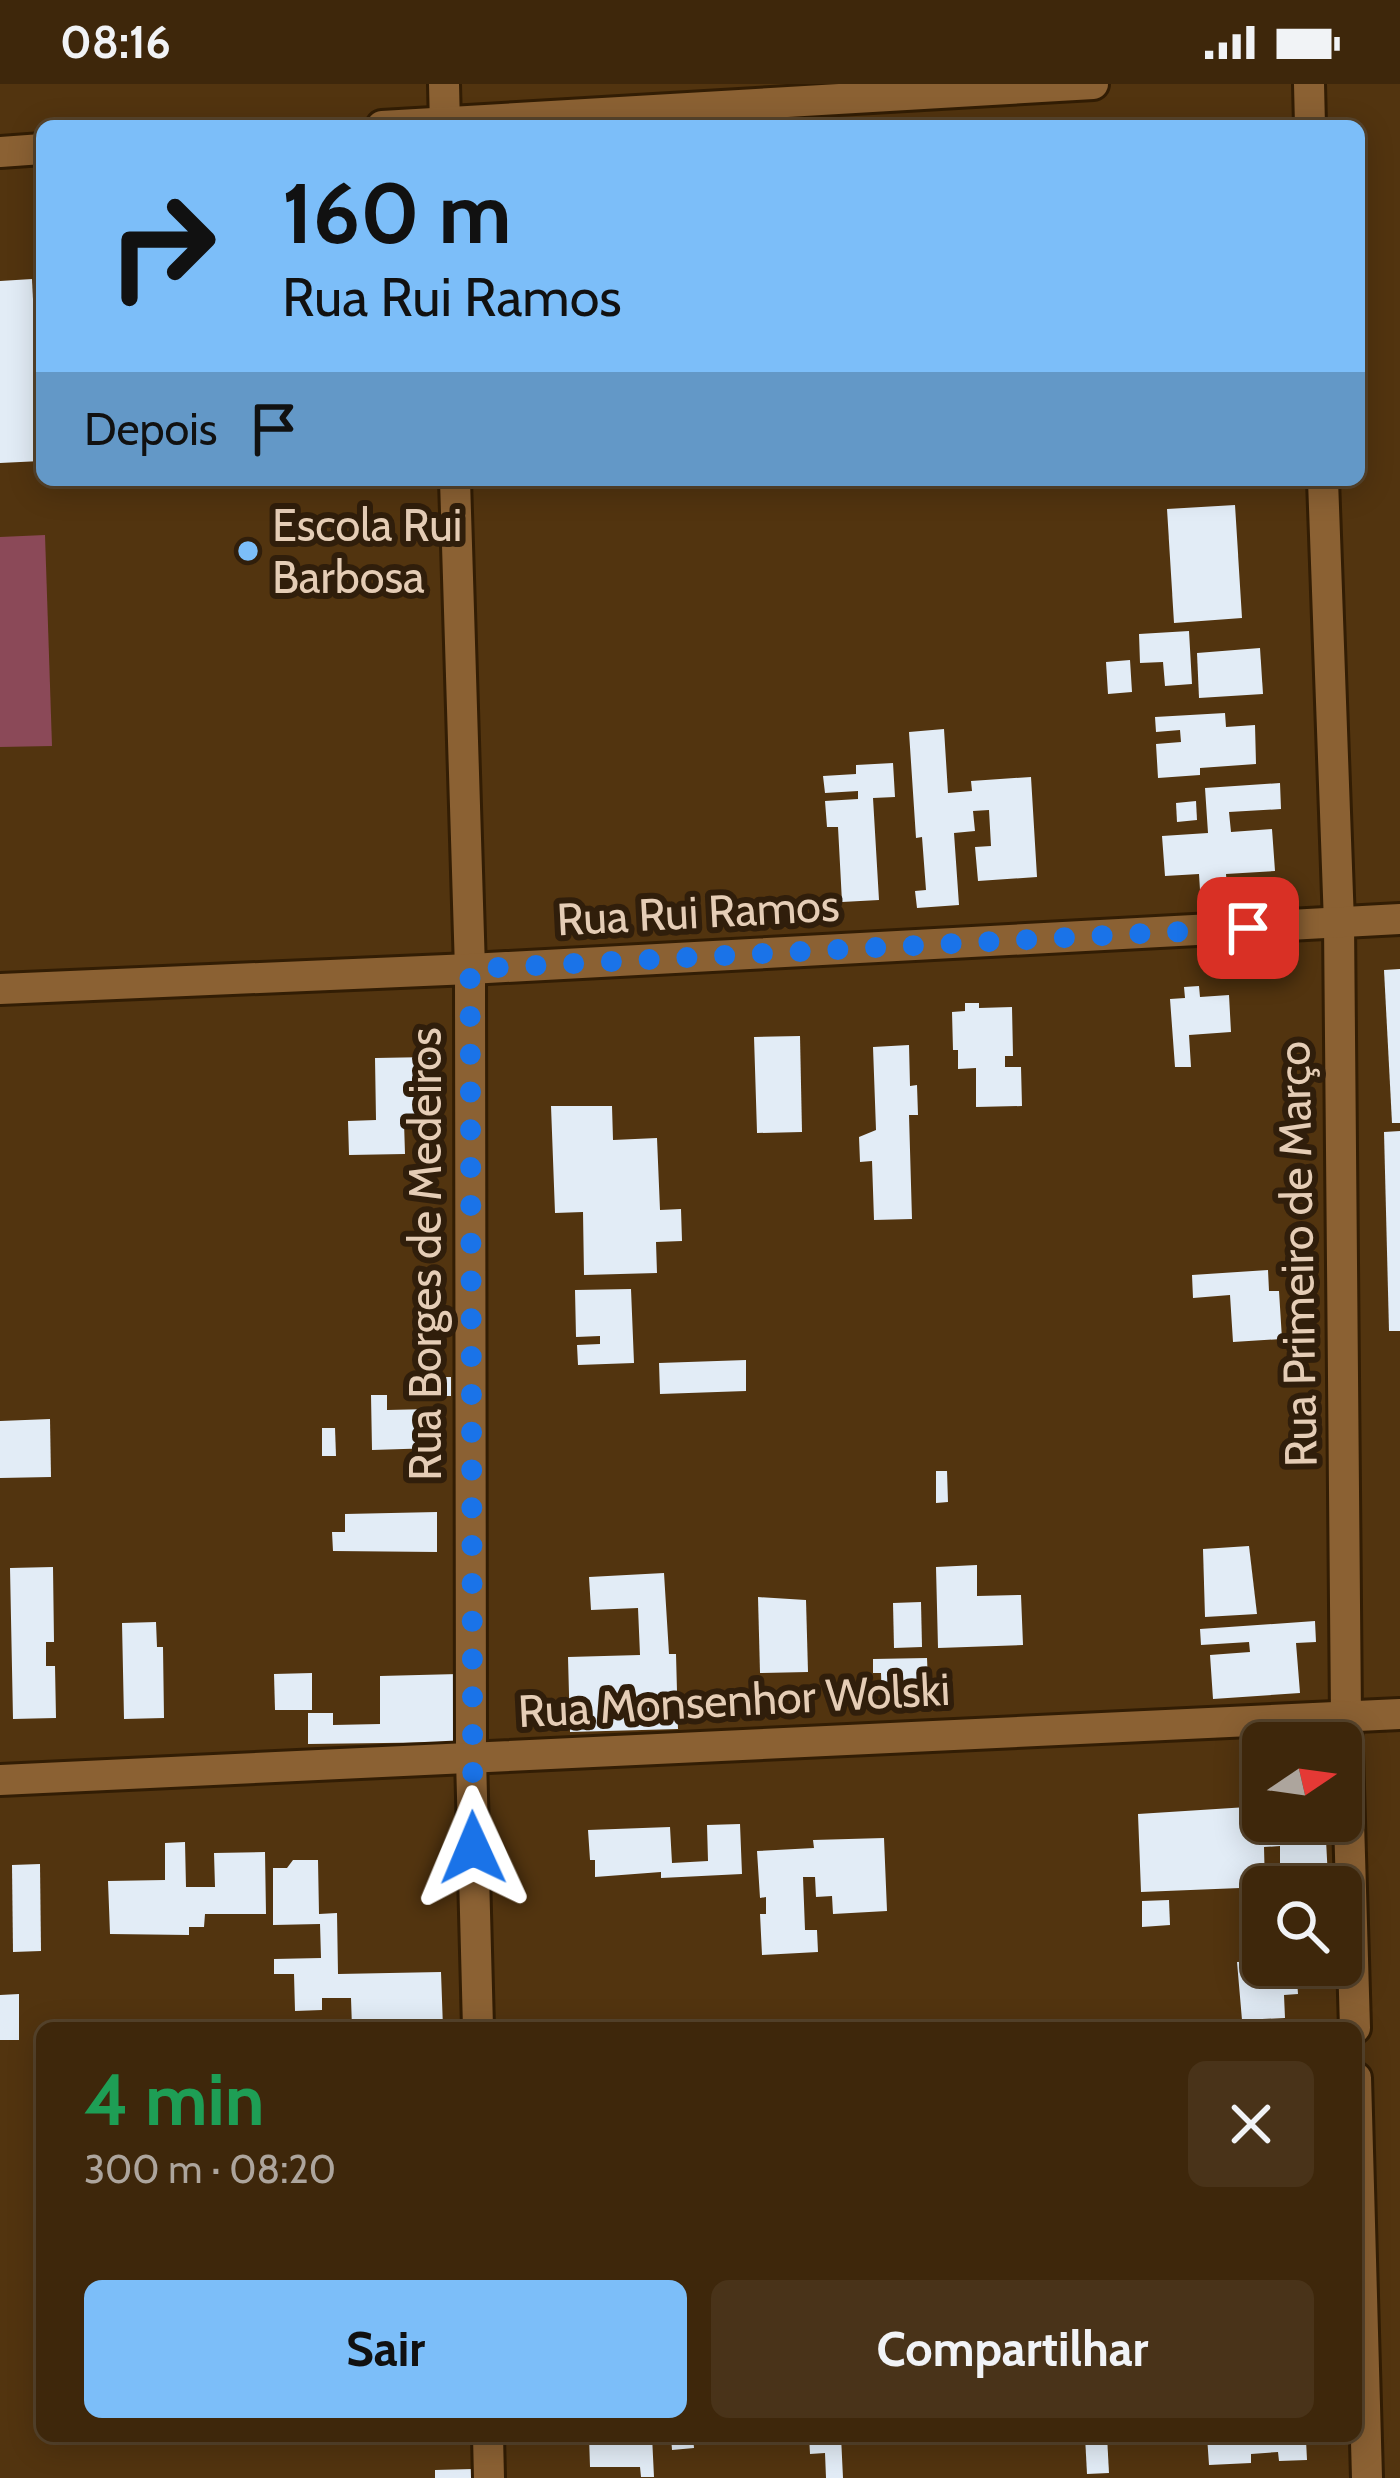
<!DOCTYPE html>
<html lang="pt">
<head>
<meta charset="utf-8">
<style>
  body { margin:0; font-family:Cabin,sans-serif; background:#493319; color:#f1f3f6; height:100vh; display:flex; flex-direction:column; font-size:45px; white-space:nowrap }
  * { box-sizing:border-box; margin:0 }
  p { font-size:39px; color:#ada59d }
  .icon { flex:none; width:66px; height:66px; fill:none; stroke:currentColor; stroke-width:2; stroke-linecap:round; stroke-linejoin:round }
  .map { position:relative; flex:1; overflow:hidden }
  .panel { position:absolute; left:36px; top:1938px; width:1326px; height:420px; display:flex; flex-direction:column; background:#3e270b; border-radius:18px; box-shadow:0 6px 30px #0003,0 0 0 3px #57442c }
  .panel>* { flex:none }
  .hud { position:absolute; left:36px; top:36px; width:1329px; height:366px; border-radius:18px; box-shadow:0 6px 30px #0003,0 0 0 3px #57442c; background:#7cbef9; color:#111; overflow:hidden }
  .needle { width:78px; rotate:77deg }
  .buttons { position:absolute; left:1242px; top:1638px; display:grid; gap:24px }
  .buttons a { display:grid; place-items:center; width:120px; height:120px; border-radius:18px; background:#3e270b; box-shadow:0 6px 30px #0003,0 0 0 3px #57442c; font-size:60px }
  .pin { position:absolute; display:grid; place-items:center; width:102px; height:102px; color:#fff; margin:-51px; border-radius:24px; box-shadow:0 6px 18px #0006 }
  .me { position:absolute; width:132px; margin:-66px; rotate:359deg; stroke-linejoin:round; filter:drop-shadow(0 0 9px #0008) }
  .turn { display:flex; align-items:center; gap:42px; height:252px; padding:0 48px; font-size:54px }
  .turn .icon { width:156px; height:156px; stroke-width:2.5 }
  .turn b { display:block; font-size:84px; line-height:102px }
  .then { display:flex; align-items:center; height:114px; padding:0 48px; background:#0003; gap:24px; font-size:45px }
  .round { display:grid; place-items:center; flex:none; width:126px; height:126px; border-radius:18px; background:#493319 }
  .headline { display:flex; align-items:center; justify-content:space-between; height:204px; padding:0 48px }
  h1 { font-size:72px; font-weight:700; line-height:90px; color:#1e9e55 }
  .cta { display:flex; gap:24px; margin-top:auto; padding:24px 48px }
  .cta a { flex:1; height:138px; border-radius:18px; background:#7cbef9; color:#111; font-size:48px; font-weight:700; line-height:138px; text-align:center }
  .cta a+a { background:#493319; color:#f1f3f6 }
  .status { display:flex; justify-content:space-between; align-items:center; height:84px; padding:0 60px; background:#3e270b; direction:ltr }
  .status svg { height:33px; fill:currentColor }
  .map>svg:first-child { display:block }
</style>
</head>
<body>
<div class="status"><b>08:16</b><svg viewBox="0 0 49 12"><path d="M0 12V9h3v3zM5 12V6h3v6zM10 12V3h3v9zM15 12V0h3v12zM26 1h20v11H26zM47 4h2v5h-2z"/></svg></div>
<div class="map">
<svg width="1400" height="2394" viewBox="0 0 1400 2394">
  <rect width="100%" height="100%" fill="#52340f"/>
  <polygon fill="#8b4958" points="45,451 52,662 0,663 0,453"/>
  <g fill="#e2ecf6">
    <polygon points="32,195 41,377 0,379 0,197"/>
    <polygon points="1235,421 1242,534 1174,539 1167,425"/>
    <polygon points="1189,547 1192,600 1165,602 1163,578 1140,579 1139,550"/>
    <polygon points="1260,564 1263,610 1199,614 1197,569"/>
    <polygon points="1130,576 1132,608 1108,610 1106,578"/>
    <polygon points="1225,629 1226,643 1255,641 1256,680 1200,684 1200,691 1158,694 1156,660 1181,658 1180,646 1156,648 1155,633"/>
    <polygon points="944,645 948,709 972,707 971,697 1031,693 1037,793 978,797 975,763 991,762 989,726 973,727 975,747 954,749 959,821 917,824 915,807 926,806 922,753 916,754 909,648"/>
    <polygon points="893,679 895,713 873,714 879,816 842,818 838,743 827,743 825,717 858,715 858,707 825,709 823,692 856,690 856,681"/>
    <polygon points="1280,699 1281,725 1229,728 1231,748 1272,745 1275,787 1226,790 1227,804 1200,806 1199,790 1165,792 1162,752 1208,749 1205,704"/>
    <polygon points="1196,717 1197,736 1177,738 1176,719"/>
    <polygon points="1400,885 1400,1039 1392,1039 1384,886"/>
    <polygon points="1199,902 1200,913 1229,911 1231,948 1189,951 1191,983 1175,983 1170,915 1185,914 1184,903"/>
    <polygon points="965,919 979,919 979,924 1012,923 1013,972 1005,972 1005,983 1021,983 1022,1022 976,1023 976,984 958,985 958,966 953,966 952,928 965,927"/>
    <polygon points="800,952 802,1048 757,1049 754,953"/>
    <polygon points="909,961 910,1002 917,1001 918,1031 909,1031 912,1135 874,1136 872,1077 860,1078 859,1053 876,1046 873,963"/>
    <polygon points="431,973 433,1038 404,1038 405,1070 349,1071 348,1037 376,1036 375,974"/>
    <polygon points="551,1022 612,1022 613,1056 657,1054 660,1126 681,1125 682,1157 656,1158 657,1189 584,1191 583,1128 555,1129"/>
    <polygon points="1400,1047 1400,1247 1389,1247 1384,1048"/>
    <polygon points="1268,1186 1269,1207 1279,1207 1282,1255 1233,1258 1230,1211 1193,1214 1192,1191"/>
    <polygon points="631,1205 634,1279 578,1281 577,1261 600,1260 600,1252 576,1253 575,1206"/>
    <polygon points="746,1276 746,1307 660,1310 659,1279"/>
    <polygon points="414,1293 451,1293 451,1312 415,1312"/>
    <polygon points="371,1311 387,1311 387,1326 430,1325 435,1364 372,1366"/>
    <polygon points="50,1335 51,1393 0,1394 0,1337"/>
    <polygon points="322,1344 335,1344 336,1372 322,1372"/>
    <polygon points="936,1387 947,1387 948,1418 936,1419"/>
    <polygon points="437,1428 437,1468 333,1467 332,1448 345,1448 345,1430"/>
    <polygon points="1249,1462 1257,1530 1205,1533 1203,1465"/>
    <polygon points="977,1481 977,1512 1021,1511 1023,1561 938,1564 936,1483"/>
    <polygon points="53,1483 54,1558 46,1558 46,1582 55,1582 56,1634 13,1635 10,1484"/>
    <polygon points="664,1489 669,1570 676,1570 678,1645 570,1648 568,1573 640,1571 638,1524 591,1526 589,1493"/>
    <polygon points="758,1513 806,1516 808,1588 760,1589"/>
    <polygon points="921,1518 922,1563 894,1564 893,1519"/>
    <polygon points="1315,1537 1316,1558 1296,1559 1300,1609 1213,1615 1210,1571 1250,1568 1249,1558 1201,1561 1200,1545"/>
    <polygon points="156,1538 157,1563 163,1563 164,1634 124,1635 122,1539"/>
    <polygon points="927,1574 929,1623 882,1624 881,1589 873,1589 873,1575"/>
    <polygon points="312,1589 312,1626 275,1626 274,1590"/>
    <polygon points="458,1590 459,1658 308,1660 308,1629 333,1629 333,1641 380,1640 380,1592"/>
    <polygon points="1263,1722 1263,1737 1325,1737 1328,1794 1303,1795 1302,1783 1280,1785 1280,1762 1264,1763 1265,1803 1141,1808 1138,1730"/>
    <polygon points="740,1740 742,1790 661,1794 661,1788 595,1793 595,1776 590,1776 588,1746 670,1743 672,1779 708,1777 707,1741"/>
    <polygon points="884,1754 887,1827 833,1830 832,1812 816,1813 815,1793 803,1793 805,1846 817,1846 818,1868 762,1871 760,1830 766,1830 766,1813 760,1814 757,1767 814,1764 813,1756"/>
    <polygon points="185,1758 186,1803 215,1803 214,1769 265,1768 266,1830 205,1830 204,1843 189,1843 189,1851 110,1850 108,1797 165,1796 165,1759"/>
    <polygon points="293,1776 318,1776 319,1830 337,1829 338,1890 441,1888 443,1944 352,1944 351,1914 322,1914 322,1926 295,1927 294,1890 274,1890 274,1875 321,1874 320,1840 273,1841 273,1784 287,1784"/>
    <polygon points="40,1780 41,1867 13,1868 12,1781"/>
    <polygon points="1169,1816 1170,1841 1142,1843 1142,1817"/>
    <polygon points="1263,1877 1263,1881 1296,1881 1298,1910 1284,1911 1285,1934 1242,1936 1237,1878"/>
    <polygon points="19,1910 19,1956 0,1956 0,1911"/>
    <polygon points="589,2352 652,2352 654,2393 641,2393 640,2383 590,2383"/>
    <polygon points="671,2352 693,2352 694,2364 672,2366"/>
    <polygon points="809,2352 841,2352 843,2394 826,2394 825,2369 810,2370"/>
    <polygon points="1085,2352 1107,2352 1109,2389 1087,2390"/>
    <polygon points="1207,2352 1318,2352 1318,2356 1306,2356 1307,2376 1279,2377 1278,2368 1251,2370 1251,2379 1209,2381"/>
    <polygon points="473,2385 473,2394 435,2394 435,2386"/>
  </g>
  <g fill="none" stroke-linecap="round" stroke-linejoin="round">
    <defs>
      <g id="street">
        <polyline points="444,0 445,42"/>
        <polyline points="1309,0 1310,42"/>
        <polyline points="382,42 1093,0"/>
        <polyline points="0,68 42,65"/>
        <polyline points="455,396 470,885 471,1674 478,1944"/>
        <polyline points="1323,396 1339,839 1346,1633 1355,1944"/>
        <polyline points="0,905 470,885 1400,835"/>
        <polyline points="0,1696 1400,1630"/>
        <polyline points="1356,1994 1367,2394"/>
        <polyline points="488,2352 489,2394"/>
      </g>
    </defs>
    <use href="#street" stroke="#321d04" stroke-width="36"/>
    <use href="#street" stroke="#8b6133" stroke-width="30"/>
  </g>
  <g fill="none" stroke-linecap="round" stroke-linejoin="round">
    <polyline stroke="#1a73e8" stroke-width="21" stroke-dasharray="0 37.8" points="473,1764 470,885 1248,844"/>
  </g>
  <circle fill="#7cbef9" stroke="#301e0b" stroke-width="4.5" cx="248" cy="467" r="12"/>
  <g text-anchor="middle" stroke-width="12" stroke-linejoin="round" paint-order="stroke">
    <g font-size="45" fill="#e5cdb6" stroke="#301e0b" text-anchor="start">
      <text x="272" y="457">Escola Rui<tspan x="272" dy="52">Barbosa</tspan></text>
    </g>
    <g font-size="45" fill="#e5cdb6" stroke="#301e0b">
      <text transform="translate(698 828) rotate(-3)" y="16">Rua Rui Ramos</text>
      <text transform="translate(425 1170) rotate(-90)" y="16">Rua Borges de Medeiros</text>
      <text transform="translate(1297 1170) rotate(-91)" y="16">Rua Primeiro de Março</text>
      <text transform="translate(734 1616) rotate(-3)" y="16">Rua Monsenhor Wolski</text>
    </g>
  </g>
</svg>
<div class="buttons">
<a><svg class="needle" viewBox="-14 -14 28 28"><path d="M0-13l5 13h-10z" fill="#e53935"/><path d="M0 13l5-13h-10z" fill="#ada59d"/></svg></a>
<a><svg class="icon" aria-label="search" viewBox="0 0 24 24"><circle cx="10" cy="10" r="6"/><path d="M15 15l6 6"/></svg></a>
</div>
<div class="pin" style="left:1248px;top:844px;background:#d93025"><svg class="icon" aria-label="arrive" viewBox="0 0 24 24"><path d="M6 21V4h12l-3 4 3 4H6"/></svg></div>
<svg class="me" style="left:473px;top:1764px" viewBox="-20 -20 40 40"><path d="M0-17L14 15 0 8-14 15z" fill="#1a73e8" stroke="#fff" stroke-width="4"/></svg>
<div class="hud">
<div class="turn"><svg class="icon" aria-label="right" viewBox="0 0 24 24"><path d="M7 20v-9h11M14 6l5 5-5 5"/></svg><div><b>160 m</b>Rua Rui Ramos</div></div>
<div class="then">Depois<svg class="icon" aria-label="arrive" viewBox="0 0 24 24"><path d="M6 21V4h12l-3 4 3 4H6"/></svg></div>
</div>
<section class="panel">
<div class="headline"><div><h1>4 min</h1><p>300 m · 08:20</p></div><a class="round"><svg class="icon" aria-label="close" viewBox="0 0 24 24"><path d="M6 6l12 12M18 6L6 18"/></svg></a></div>
<div class="cta"><a>Sair</a><a>Compartilhar</a></div>
</section>
</div>
</body>
</html>
